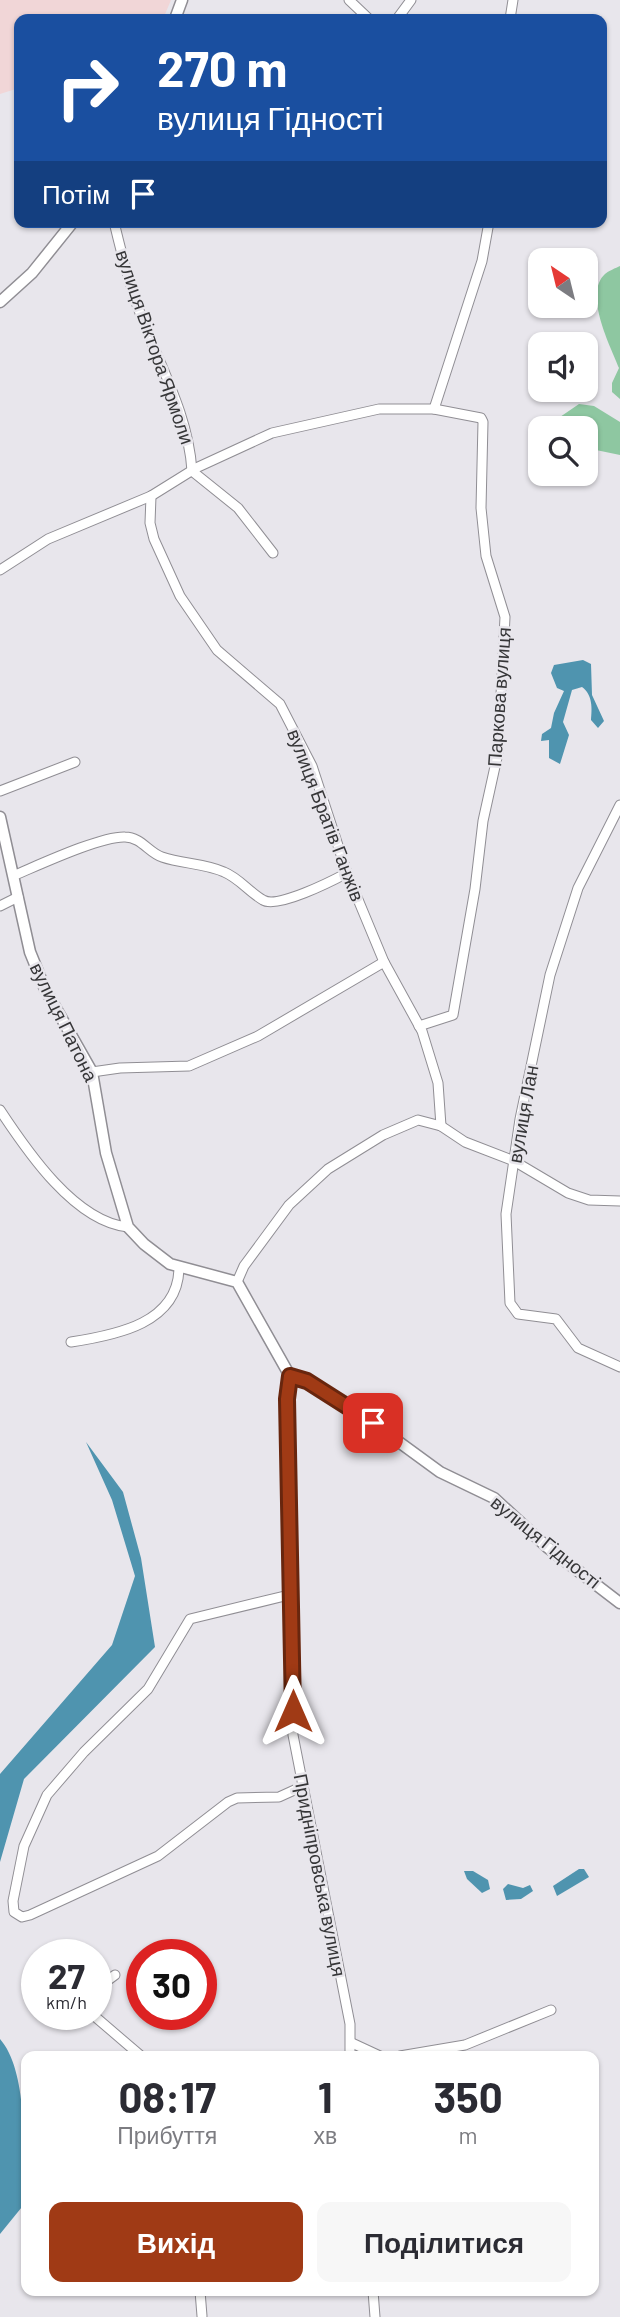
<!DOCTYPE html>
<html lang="uk">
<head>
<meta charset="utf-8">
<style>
  body { margin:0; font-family:Barlow,sans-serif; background:#f7f7f7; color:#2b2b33; height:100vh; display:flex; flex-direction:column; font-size:26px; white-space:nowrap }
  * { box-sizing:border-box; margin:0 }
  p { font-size:23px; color:#7c7c81 }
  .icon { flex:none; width:38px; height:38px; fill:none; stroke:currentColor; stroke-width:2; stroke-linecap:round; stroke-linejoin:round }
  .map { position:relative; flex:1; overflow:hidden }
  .drawer { position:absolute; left:21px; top:2051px; width:578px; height:245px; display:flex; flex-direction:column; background:#fff; border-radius:14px; box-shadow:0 2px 5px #0004 }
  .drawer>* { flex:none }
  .hud { position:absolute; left:14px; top:14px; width:593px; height:214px; border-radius:14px; box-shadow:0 2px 5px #0004; background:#1a4fa0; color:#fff; overflow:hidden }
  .needle { width:46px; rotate:325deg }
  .fabs { position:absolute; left:528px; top:248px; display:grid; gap:14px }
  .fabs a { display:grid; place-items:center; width:70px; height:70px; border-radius:14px; background:#fff; box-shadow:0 2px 5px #0004; font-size:35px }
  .speed { position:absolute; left:21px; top:1939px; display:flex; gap:14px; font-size:35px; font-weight:700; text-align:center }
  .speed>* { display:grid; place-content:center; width:91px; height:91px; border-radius:50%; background:#fff; box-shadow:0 2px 5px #0004; line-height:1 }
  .speed small { font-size:18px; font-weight:400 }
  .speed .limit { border:10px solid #d22; background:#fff; color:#111 }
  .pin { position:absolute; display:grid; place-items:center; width:60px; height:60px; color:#fff; margin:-30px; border-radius:14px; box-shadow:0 4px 10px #0006 }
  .me { position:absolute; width:77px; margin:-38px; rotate:0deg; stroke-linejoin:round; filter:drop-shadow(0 0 5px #0008) }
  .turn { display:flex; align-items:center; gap:24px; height:147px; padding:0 28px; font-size:32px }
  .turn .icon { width:91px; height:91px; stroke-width:2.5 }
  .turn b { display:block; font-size:49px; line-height:60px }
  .then { display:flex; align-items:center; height:66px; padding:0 28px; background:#0003; gap:14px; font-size:26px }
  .eta { display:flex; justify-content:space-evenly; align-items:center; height:119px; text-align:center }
  .eta b { font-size:42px; font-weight:700; line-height:49px }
  .action { display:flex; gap:14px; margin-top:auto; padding:14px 28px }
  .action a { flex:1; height:80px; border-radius:14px; background:#a03a15; color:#fff; font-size:28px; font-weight:700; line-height:80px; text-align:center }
  .action a+a { background:#f7f7f7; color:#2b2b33 }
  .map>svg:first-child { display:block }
</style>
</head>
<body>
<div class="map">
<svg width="620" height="2317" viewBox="0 0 620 2317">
  <rect width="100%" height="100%" fill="#e8e6ec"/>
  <polygon fill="#f1d6d7" points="0,0 171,0 163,19 19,19 19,88 0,94"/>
  <g fill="#8ec7a1">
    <path d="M620,266V399L612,392V383L619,368C611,347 583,294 605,274C608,271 616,268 620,266Z"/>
    <polygon points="579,404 594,406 620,422 620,455 596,450 586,439 586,429 558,429 560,417"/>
  </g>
  <g fill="#4f94af">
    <path d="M583,660L591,664L592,695L604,721L598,728L591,720C592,709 593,695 582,687L572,690L563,722L569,735L560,764L549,758V740L541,741L542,734L551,728L554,713L564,691L557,688L551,673L554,665Z"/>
    <polygon points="86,1442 123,1492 141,1558 155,1647 24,1779 0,1862 0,1774 112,1645 135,1576 112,1500"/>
    <polygon points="579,1869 584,1869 589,1877 557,1896 553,1886"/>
    <polygon points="464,1871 473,1871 488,1880 490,1889 482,1893 467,1879"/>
    <polygon points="508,1884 523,1888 530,1885 533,1891 521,1899 506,1900 503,1889"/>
    <path d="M0,2039C28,2071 23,2148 26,2190V2202L0,2234Z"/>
  </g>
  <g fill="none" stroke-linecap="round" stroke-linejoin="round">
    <defs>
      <g id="minor">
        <polyline points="349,0 369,19"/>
        <polyline points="397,19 411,0"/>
        <polyline points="510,19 513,0"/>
        <path d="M114,222C120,247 126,272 134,296C153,355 188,408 192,471"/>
        <polyline points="192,471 238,508 273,553"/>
        <polyline points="151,496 150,523 154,539 180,596 217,650 280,704 312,766 347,873 384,962 422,1031 438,1083 441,1126"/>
        <polyline points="0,570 48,539 151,496 196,468 272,433 379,409 434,409"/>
        <polyline points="0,791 75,762"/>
        <polyline points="620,805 578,888 550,975 520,1119 506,1214 510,1303 518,1314 556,1319 578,1348 620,1367"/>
        <path d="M15,875C39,865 101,836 125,837C141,837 149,853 162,857C182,864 204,863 224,872C239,878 249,892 263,900C277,909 332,881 347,873"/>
        <polyline points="0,906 18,897"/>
        <polyline points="419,1026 453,1015 475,889 483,821 498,753 505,617 486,556 481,508 483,422 481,418 434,409 482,261 489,222"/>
        <polyline points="92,1072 120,1068 189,1066 258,1036 384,962"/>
        <path d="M0,1110C27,1151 75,1222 128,1227"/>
        <polyline points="237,1282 244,1266 289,1205 328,1169 383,1135 418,1120 441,1126 465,1142 514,1161 568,1193 589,1200 620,1201"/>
        <path d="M71,1342C117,1335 179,1323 179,1267"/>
        <polyline points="290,1376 287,1399 293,1735 350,2024 350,2056"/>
        <polyline points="293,1594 190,1619 148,1689 84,1752 47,1795 24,1846 13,1901 14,1912 22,1917 30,1915 158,1856 228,1802 237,1798 279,1797 301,1787"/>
        <polyline points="96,1989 115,1975"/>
        <polyline points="92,2014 141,2056"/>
        <polyline points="352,2043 380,2056"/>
        <polyline points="400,2056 465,2045 551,2010"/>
        <polyline points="200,2291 202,2316"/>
        <polyline points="373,2291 375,2317"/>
      </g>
      <g id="tertiary">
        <polyline points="175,19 182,0"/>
        <polyline points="0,302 32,273 73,222"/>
        <polyline points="0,817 30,952 45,989 92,1072 106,1153 128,1227 144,1244 170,1264 237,1282 290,1376 307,1381 351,1407 440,1472 494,1498 547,1547 620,1603"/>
      </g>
    </defs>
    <use href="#minor" stroke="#908e94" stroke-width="11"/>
    <use href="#tertiary" stroke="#908e94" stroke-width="13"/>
    <use href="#minor" stroke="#fff" stroke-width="9"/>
    <use href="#tertiary" stroke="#fff" stroke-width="10"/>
  </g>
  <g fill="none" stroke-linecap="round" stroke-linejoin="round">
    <defs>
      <polyline id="route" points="293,1711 287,1399 290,1376 307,1381 373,1423"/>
    </defs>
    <use href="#route" stroke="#68260e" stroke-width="18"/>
    <use href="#route" stroke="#a03a15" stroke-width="12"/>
  </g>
  <g text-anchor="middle" stroke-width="5" stroke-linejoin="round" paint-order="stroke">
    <g font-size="19" fill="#363638" stroke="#e8e6ec">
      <text transform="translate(155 347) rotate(71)" y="7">вулиця Віктора Ярмоли</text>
      <text transform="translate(499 697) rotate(-86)" y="7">Паркова вулиця</text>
      <text transform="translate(326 815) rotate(69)" y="7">вулиця Братів Ганжів</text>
      <text transform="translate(64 1022) rotate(64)" y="7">вулиця Патона</text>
      <text transform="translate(523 1114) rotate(-80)" y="7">вулиця Лан</text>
      <text transform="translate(546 1542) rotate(39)" y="7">вулиця Гідності</text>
      <text transform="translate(320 1875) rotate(79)" y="7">Придніпровська вулиця</text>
    </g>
  </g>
</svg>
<div class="fabs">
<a><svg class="needle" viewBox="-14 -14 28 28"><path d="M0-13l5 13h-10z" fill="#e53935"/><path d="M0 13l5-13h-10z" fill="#7c7c81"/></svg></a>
<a><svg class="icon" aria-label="sound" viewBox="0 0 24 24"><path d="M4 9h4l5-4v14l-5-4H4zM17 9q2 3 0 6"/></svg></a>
<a><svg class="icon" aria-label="search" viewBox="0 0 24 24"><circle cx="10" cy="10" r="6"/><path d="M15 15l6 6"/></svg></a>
</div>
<div class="speed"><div>27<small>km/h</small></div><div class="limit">30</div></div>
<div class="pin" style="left:373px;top:1423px;background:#d93025"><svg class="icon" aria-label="arrive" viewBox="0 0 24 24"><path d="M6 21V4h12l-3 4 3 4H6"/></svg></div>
<svg class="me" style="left:293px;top:1711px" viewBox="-20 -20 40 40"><path d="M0-17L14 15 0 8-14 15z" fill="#a03a15" stroke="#fff" stroke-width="4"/></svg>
<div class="hud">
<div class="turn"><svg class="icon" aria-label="right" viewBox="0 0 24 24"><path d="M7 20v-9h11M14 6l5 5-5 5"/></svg><div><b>270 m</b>вулиця Гідності</div></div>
<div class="then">Потім<svg class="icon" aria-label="arrive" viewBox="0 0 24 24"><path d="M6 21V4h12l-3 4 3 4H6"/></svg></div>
</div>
<section class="drawer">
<div class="eta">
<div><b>08:17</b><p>Прибуття</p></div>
<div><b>1</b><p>хв</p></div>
<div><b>350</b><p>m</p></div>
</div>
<div class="action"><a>Вихід</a><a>Поділитися</a></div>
</section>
</div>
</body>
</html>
